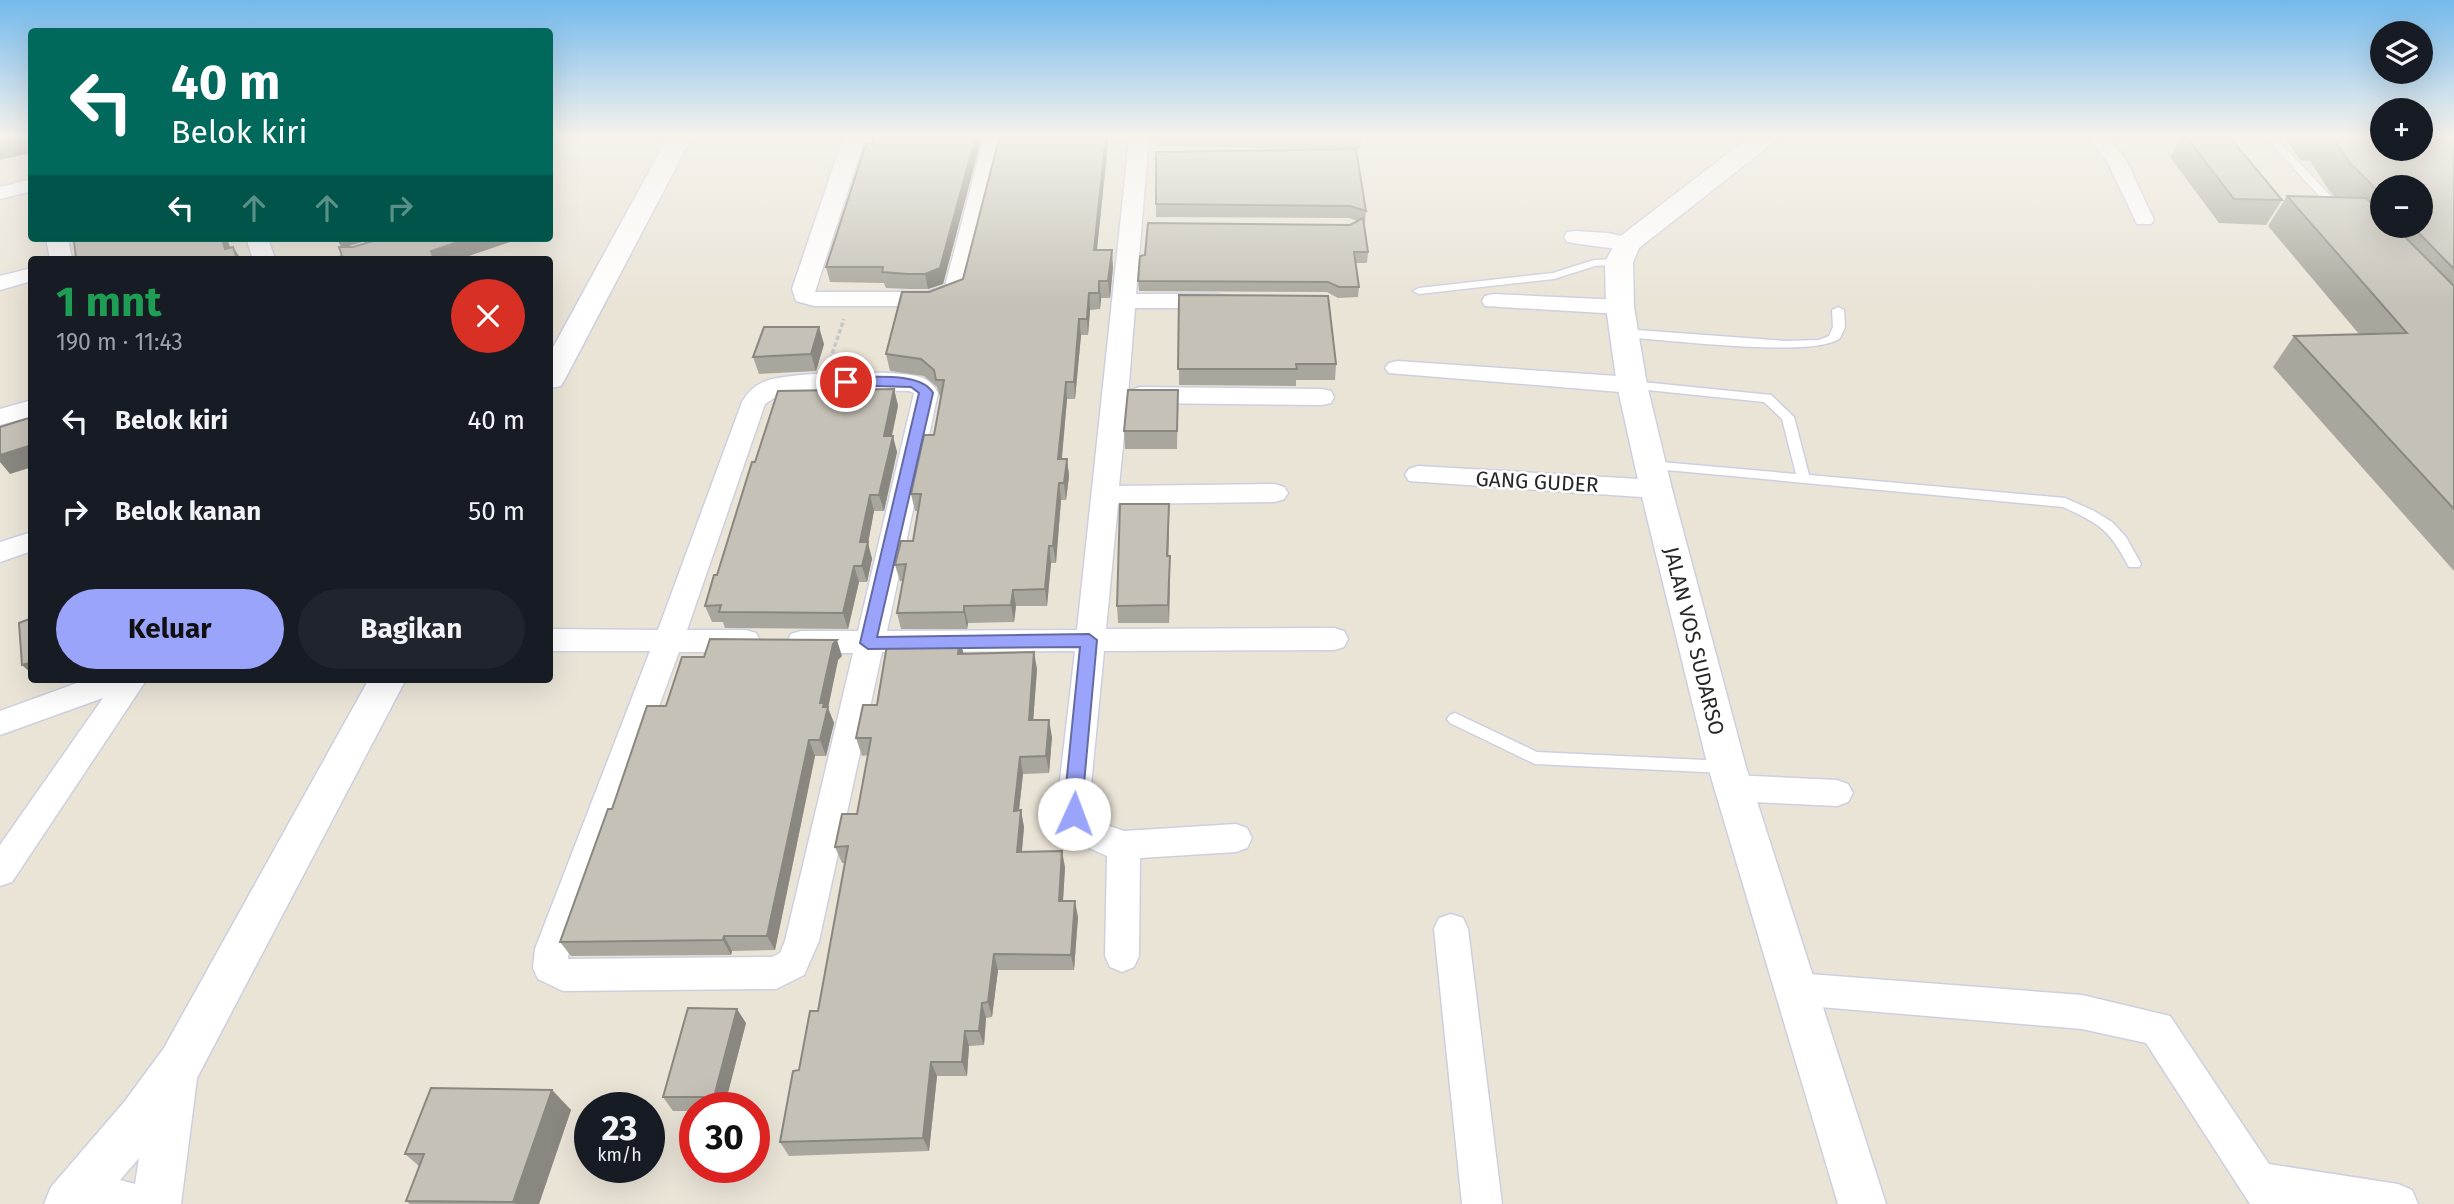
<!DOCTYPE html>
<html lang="id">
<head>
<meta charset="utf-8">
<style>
  body { margin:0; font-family:"Fira Sans",sans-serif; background:#20242c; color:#f1f3f6; height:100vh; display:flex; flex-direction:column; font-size:26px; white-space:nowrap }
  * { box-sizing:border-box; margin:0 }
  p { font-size:23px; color:#9ea1a6 }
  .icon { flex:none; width:38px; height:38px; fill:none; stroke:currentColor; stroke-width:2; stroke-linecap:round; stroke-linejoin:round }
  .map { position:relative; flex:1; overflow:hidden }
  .drawer { position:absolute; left:28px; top:256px; width:525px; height:427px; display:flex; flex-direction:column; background:#171b24; border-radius:7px; box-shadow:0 7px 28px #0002 }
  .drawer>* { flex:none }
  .banner { position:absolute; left:28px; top:28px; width:525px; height:214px; border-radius:7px; box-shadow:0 7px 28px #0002; background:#00695c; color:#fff; overflow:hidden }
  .fabs { position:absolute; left:2370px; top:21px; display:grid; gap:14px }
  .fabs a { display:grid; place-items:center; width:63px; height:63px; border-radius:50%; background:#171b24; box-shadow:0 7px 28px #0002; font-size:35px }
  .speed { position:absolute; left:574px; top:1092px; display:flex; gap:14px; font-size:35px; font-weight:700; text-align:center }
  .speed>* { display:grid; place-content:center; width:91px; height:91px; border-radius:50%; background:#171b24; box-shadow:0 7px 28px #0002; line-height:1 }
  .speed small { font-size:18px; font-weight:400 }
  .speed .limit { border:10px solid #d22; background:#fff; color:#111 }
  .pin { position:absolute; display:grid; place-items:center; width:60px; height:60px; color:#fff; margin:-30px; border:4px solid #fff; border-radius:50%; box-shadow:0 2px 7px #0007 }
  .me { position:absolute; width:77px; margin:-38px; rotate:2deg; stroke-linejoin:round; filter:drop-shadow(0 0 5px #0008) }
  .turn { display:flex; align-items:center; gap:24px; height:147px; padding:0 28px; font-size:32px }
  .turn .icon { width:91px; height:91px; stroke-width:2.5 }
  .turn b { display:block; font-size:49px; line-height:60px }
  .lanes { display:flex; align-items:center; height:66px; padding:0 28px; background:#0003; justify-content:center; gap:35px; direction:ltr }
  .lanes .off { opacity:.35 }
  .round { display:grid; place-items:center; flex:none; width:74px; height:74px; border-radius:37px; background:#20242c }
  .summary { display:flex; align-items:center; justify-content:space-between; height:119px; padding:0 28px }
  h1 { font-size:42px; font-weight:700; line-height:52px; color:#1e9e55 }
  .primary-button { display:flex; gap:14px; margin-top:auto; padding:14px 28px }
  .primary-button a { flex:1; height:80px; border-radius:42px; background:#9aa4fa; color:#111; font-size:28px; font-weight:700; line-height:80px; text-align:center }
  .primary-button a+a { background:#20242c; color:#f1f3f6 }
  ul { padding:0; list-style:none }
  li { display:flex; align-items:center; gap:21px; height:91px; padding:0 28px }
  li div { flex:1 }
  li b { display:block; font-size:26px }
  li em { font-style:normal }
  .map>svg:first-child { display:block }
</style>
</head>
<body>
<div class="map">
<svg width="2454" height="1204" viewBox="0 0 2454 1204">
  <rect width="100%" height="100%" fill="#eae4d7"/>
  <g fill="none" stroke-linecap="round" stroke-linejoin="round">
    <defs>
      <g id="service">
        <polygon points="2263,135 2273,135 2343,209 2343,213 2335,213"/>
        <polygon points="1619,259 1624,262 1623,264 1595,266 1554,279 1419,294 1413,291 1419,288 1553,273 1594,260"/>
        <path d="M1838,307L1844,310L1845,327L1840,338C1815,359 1662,339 1623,337L1617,333L1623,329L1786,341L1819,340L1829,336L1833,327L1832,310Z"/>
        <path d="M1632,381L1771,395L1794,417L1809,475L2065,498L2094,511L2112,522L2126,537L2141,564L2139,567H2129C2110,531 2101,524 2063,507L1645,468L1644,465L1650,461L1796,474L1782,419L1764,402L1628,388L1626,385L1628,382Z"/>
        <polygon points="1455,713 1537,752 1725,761 1730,762 1733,767 1730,772 1725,773 1535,764 1450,723 1447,719 1450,715"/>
      </g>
      <g id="minor">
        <path d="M844,135H1149L1136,294H1217L1225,296L1228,301L1225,306L1217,308H1135L1128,395L1131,390L1140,387L1322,389L1331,391L1334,397L1331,403L1322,405L1140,403L1131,400L1128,395L1119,486L1275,484L1284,487L1288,493L1284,499L1275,502L1118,504L1106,629L1334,628L1344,631L1348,639L1344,647L1334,650L1104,651L1089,806L1095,821L1124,831L1236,824L1247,828L1252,838L1247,848L1236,852L1140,858L1139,956L1134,967L1122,972L1110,967L1105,956L1107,856L1071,840L1057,806L1075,651L882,652L819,941L804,975L776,989L563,991L538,979L533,968L535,949L650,651H550V629L658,630L742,402C748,392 755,385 766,381C790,372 901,369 923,378C931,382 934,386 938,393L887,631L1077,630L1129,141H1002L963,295L931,306H814L796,301L792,289ZM864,141H983L945,286L928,292H815ZM823,389L909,391L914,393L858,631H801L791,634L787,642L791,650L801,653H853L785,941L780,953L772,957L568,959L569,949L679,652H746L756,649L760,641L756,633L746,630H687L765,404L783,392Z"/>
        <polygon points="2086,135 2106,135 2126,160 2154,220 2151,224 2137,224 2107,161"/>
        <polygon points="32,179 32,191 0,199 0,187"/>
        <path d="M1575,231L1608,233L1635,239L1638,244L1635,249C1625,251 1579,244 1567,242L1564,237L1567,232Z"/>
        <polygon points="46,238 68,238 72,259 50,259"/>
        <polygon points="246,238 268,238 275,259 253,259"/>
        <polygon points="32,268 32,281 0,290 0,276"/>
        <polygon points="1493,294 1620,300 1628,302 1631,307 1628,312 1620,314 1485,306 1482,301 1485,296"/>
        <polygon points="1397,361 1632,377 1640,380 1644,385 1640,390 1632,393 1389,373 1385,368 1389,363"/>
        <polygon points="32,400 32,416 0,425 0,409"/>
        <polygon points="1418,466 1656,480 1665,483 1669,489 1665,495 1656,498 1409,481 1405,475 1409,469"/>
        <polygon points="32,532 32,551 0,562 0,542"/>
        <polygon points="88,679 147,679 12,882 0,886 0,845 103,698 0,735 0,711"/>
        <polygon points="1733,775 1837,780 1848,784 1853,793 1848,802 1837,806 1733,801 1722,797 1717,788 1722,779"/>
        <polygon points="1451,914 1463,918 1468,929 1502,1204 1462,1204 1434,929 1439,918"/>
        <polygon points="1796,973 2082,995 2170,1016 2269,1164 2398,1184 2412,1190 2418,1204 2250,1204 2146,1043 2082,1029 1796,1005 1784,1001 1778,989 1784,977"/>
      </g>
      <g id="tertiary">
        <polygon points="669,135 693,135 565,379 561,386 550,388 550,353"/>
        <polygon points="1752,135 1783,135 1639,248 1633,262 1634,307 1647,385 1672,489 1746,767 1886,1204 1838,1204 1708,767 1640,489 1617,385 1606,307 1605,262 1618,238"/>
        <path d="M369,679H406L197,1078L181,1204H44L51,1187L125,1101L164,1048ZM139,1158L135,1184L120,1180Z"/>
      </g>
    </defs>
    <use href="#service" stroke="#cdcfe1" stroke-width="3"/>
    <use href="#minor" stroke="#cdcfe1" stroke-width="3"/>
    <use href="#tertiary" stroke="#cdcfe1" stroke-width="3"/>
    <polyline stroke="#c7c7c7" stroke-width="3.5" stroke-dasharray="4.5 2.5" stroke-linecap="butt" points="830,360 844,319"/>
    <use href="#service" fill="#fff" fill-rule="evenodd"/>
    <use href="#minor" fill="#fff" fill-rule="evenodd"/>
    <use href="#tertiary" fill="#fff" fill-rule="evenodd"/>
  </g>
  <g fill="#a9a69d" fill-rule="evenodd">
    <polygon points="875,135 978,135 980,144 943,284 928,289 910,289 886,288 884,283 830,282 826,267"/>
    <polygon points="1000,135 1107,135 1108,144 1097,250 1113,267 1110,298 1101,298 1100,309 1090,310 1088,335 1081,335 1075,399 1067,399 1062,459 1067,459 1069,476 1066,500 1061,500 1056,563 1051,563 1047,606 1016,606 1014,622 968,623 967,629 901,629 897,613 903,581 900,581 895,565 913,541 918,511 915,511 911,494 934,435 941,397 940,397 937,387 924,376 890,371 886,354 929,292 963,279"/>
    <polygon points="1149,135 1360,135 1361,138 1360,149 1156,146 1156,143 1151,143"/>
    <polygon points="2182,135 2228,135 2282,200 2266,225 2219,223 2170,157"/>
    <path d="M2283,135H2454V571L2273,367L2294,336L2359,334L2268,226L2287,196L2335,197L2330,192L2310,161L2300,160ZM2382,187L2420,226H2382Z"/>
    <polygon points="1356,149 1366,211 1365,224 1364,223 1368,252 1367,263 1356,263 1359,287 1358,297 1338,298 1327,292 1139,291 1138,281 1350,225 1357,221 1349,218 1156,217 1156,204"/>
    <polygon points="1179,295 1336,364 1335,380 1296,380 1296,386 1179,385"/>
    <polygon points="824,344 816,371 759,374 753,357"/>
    <polygon points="894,389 898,406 892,436 897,452 884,511 874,511 868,543 872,559 867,582 859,582 848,629 725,628 723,622 712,622 705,606 717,575 755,462"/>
    <polygon points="1178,390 1177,449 1125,449 1124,431"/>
    <polygon points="1169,521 1168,556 1170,573 1169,623 1118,623 1117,606"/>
    <polygon points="960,638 963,654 1037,669 1033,720 1052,737 1049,773 1023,774 1019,810 1024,827 1022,852 1065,867 1063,901 1078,917 1074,970 998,970 992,1017 986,1018 984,1045 969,1046 967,1076 937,1076 929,1151 789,1156 780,1142 799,1070 818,1011 845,863 842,863 835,847 857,814 868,755 862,756 856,738 877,705"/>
    <polygon points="842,656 838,660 828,708 834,723 826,756 815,756 775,950 732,951 731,955 571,956 560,942 612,809 666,706"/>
    <polygon points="746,1023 724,1108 695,1108 695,1111 673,1111 663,1097"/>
    <polygon points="552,1090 571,1110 539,1204 410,1204 406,1201 419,1166 405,1154"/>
  </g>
  <g fill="#8a8780">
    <polygon points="29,135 32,135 32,153 0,160 0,141"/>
    <polygon points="976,135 978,135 980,144 943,284 928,289 925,274"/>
    <polygon points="1106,135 1107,135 1108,144 1095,267 1094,250"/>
    <polygon points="222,238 227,238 234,259 225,249"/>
    <polygon points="336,238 376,238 342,248"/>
    <polygon points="470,238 515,238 516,240 460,259 434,259 431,251"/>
    <polygon points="233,247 241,259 237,259"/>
    <polygon points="1112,250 1113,267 1110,298 1108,281"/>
    <polygon points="1099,281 1101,298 1100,309 1099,293"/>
    <polygon points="1089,293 1090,310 1088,335 1087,319"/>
    <polygon points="1079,319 1081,335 1075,399 1074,382"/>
    <polygon points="819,327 824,344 816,371 811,354"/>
    <polygon points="1066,382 1067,399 1060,476 1058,459"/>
    <polygon points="894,389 898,406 888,453 884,436"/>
    <polygon points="893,436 897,452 884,511 879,495"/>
    <polygon points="32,445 32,467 10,474 0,462 0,455"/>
    <polygon points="1067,459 1069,476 1066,500 1064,483"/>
    <polygon points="1059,483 1061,500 1056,563 1053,546"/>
    <polygon points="870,495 874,511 868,543 872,559 867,582 862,566 860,542"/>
    <polygon points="1169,504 1169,521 1168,573 1167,556"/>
    <polygon points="1049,546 1051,563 1047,606 1045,589"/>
    <polygon points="1170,556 1170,573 1169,623 1168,605"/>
    <polygon points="854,566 859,582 848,629 843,613"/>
    <polygon points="1013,590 1016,606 1014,622 1011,605"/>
    <polygon points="964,606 968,623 967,629 964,612"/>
    <polygon points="960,638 964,656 958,654"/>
    <polygon points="837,640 842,656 838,660 828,708 834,723 826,756 820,740 820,703 833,644"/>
    <polygon points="1034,652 1037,669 1032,737 1029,720"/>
    <polygon points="32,662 32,674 22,665"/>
    <polygon points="36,679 47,679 39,682"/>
    <polygon points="1049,720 1052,737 1049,773 1046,756"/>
    <polygon points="809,740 815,756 775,950 767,936"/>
    <polygon points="1020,757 1023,774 1017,827 1014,811"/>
    <polygon points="1021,810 1024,827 1020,869 1017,852"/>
    <polygon points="1062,851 1065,867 1062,917 1059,901"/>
    <polygon points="1075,901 1078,917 1074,970 1071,955"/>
    <polygon points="724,936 732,951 731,955 723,940"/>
    <polygon points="994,954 998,970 992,1017 988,1002"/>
    <polygon points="982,1003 986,1018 984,1045 979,1031"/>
    <polygon points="737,1009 746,1023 724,1108 721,1108 714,1097"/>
    <polygon points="965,1031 969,1046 967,1076 962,1062"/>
    <polygon points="931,1062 937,1076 929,1151 923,1138"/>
    <polygon points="552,1090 571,1110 539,1204 516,1204 513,1202"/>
  </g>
  <g fill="#c5c1b7" stroke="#8a8780" stroke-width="2">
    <polygon points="0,135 29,135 0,141"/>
    <polygon points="875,135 976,135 940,268 925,274 907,274 882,272 883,267 826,267 866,144 872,144"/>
    <polygon points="1000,135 1106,135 1094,250 1112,250 1108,281 1099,281 1099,293 1089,293 1087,319 1079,319 1074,382 1066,382 1058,459 1067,459 1064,483 1059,483 1053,546 1049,546 1045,589 1013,590 1011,605 964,606 964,612 897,613 906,564 895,565 901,541 913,541 921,494 911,494 924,435 934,435 944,380 936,380 934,370 921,359 886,354 902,292 929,292 963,279"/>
    <polygon points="1156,135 1360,135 1361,138"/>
    <polygon points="2185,135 2228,135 2282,200 2234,199"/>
    <polygon points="2331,135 2382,135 2382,149 2420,149 2420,135 2454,135 2454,269 2412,226 2420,226 2420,187 2382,187 2382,195 2350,163"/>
    <polygon points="1356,149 1366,211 1350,206 1156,204 1156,152"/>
    <polygon points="2287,196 2366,198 2382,214 2382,226 2394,226 2454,286 2454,509 2294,336 2407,333"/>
    <polygon points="1363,218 1368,252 1354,252 1359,287 1339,287 1328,282 1138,281 1140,256 1145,255 1148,223 1350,225"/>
    <polygon points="75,238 222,238 225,249 233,247 237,259 76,259 74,241 76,241"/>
    <polygon points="383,238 470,238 431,251 434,259 334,259 342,256 339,247 353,247"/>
    <polygon points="1179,295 1328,296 1336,364 1296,364 1297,369 1178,369"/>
    <polygon points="764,327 819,327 811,354 753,357"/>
    <polygon points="894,389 884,436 893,436 879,495 870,495 860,542 868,542 862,566 854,566 843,613 719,612 721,605 705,606 714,575 717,575 752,462 755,462 778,391"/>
    <polygon points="1128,390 1178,390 1177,431 1124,431"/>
    <polygon points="32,417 32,445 0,455 0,427"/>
    <polygon points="1120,504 1169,504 1167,556 1170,556 1168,605 1117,606"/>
    <polygon points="32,618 32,662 22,665 19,623"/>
    <polygon points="960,638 958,654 1034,652 1029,720 1049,720 1046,756 1020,757 1014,811 1021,810 1017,852 1062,851 1059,901 1075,901 1071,955 994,954 988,1002 982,1003 979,1031 965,1031 962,1062 931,1062 923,1138 780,1142 793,1071 799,1070 810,1011 818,1011 848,846 835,847 842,814 857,814 871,738 856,738 863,705 877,705 888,639"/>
    <polygon points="710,639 837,640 833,644 820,703 824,703 823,707 828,707 820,740 809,740 767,936 724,936 723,940 560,942 608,809 612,809 647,706 666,706 682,657 704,657"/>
    <polygon points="688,1008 737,1009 714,1097 663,1097"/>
    <polygon points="431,1088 552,1090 513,1202 406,1201 424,1154 405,1154"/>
  </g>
  <linearGradient id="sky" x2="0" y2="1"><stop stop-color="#73b9ec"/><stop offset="0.45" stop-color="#f6f3ed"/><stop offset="1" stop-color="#f6f3ed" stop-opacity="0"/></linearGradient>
  <rect width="2454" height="303" fill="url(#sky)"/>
  <path fill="#9aa4fa" stroke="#646ba2" stroke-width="2" d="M846,377C870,378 921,371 933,393L877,637L1089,634L1097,640L1082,806L1083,814L1081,820L1074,822L1068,820L1064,806L1080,647L868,649L860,643L919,393L911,387L841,385V378Z"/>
  <g text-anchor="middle" stroke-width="5" stroke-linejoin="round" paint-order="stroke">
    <g font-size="21" fill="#272727" stroke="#fff">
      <text transform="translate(1537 482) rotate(3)" y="7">GANG GUDER</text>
      <text transform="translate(1694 641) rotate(76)" y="7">JALAN VOS SUDARSO</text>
    </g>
  </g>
</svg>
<div class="fabs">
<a><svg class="icon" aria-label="layers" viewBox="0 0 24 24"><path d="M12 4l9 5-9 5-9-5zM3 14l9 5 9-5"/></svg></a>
<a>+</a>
<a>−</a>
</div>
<div class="speed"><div>23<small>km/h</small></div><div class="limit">30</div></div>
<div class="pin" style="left:846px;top:382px;background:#d93025"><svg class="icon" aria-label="arrive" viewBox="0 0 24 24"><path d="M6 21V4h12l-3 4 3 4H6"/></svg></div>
<svg class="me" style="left:1074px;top:814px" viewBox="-20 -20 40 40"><circle r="19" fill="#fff"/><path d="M0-13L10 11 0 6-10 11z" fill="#9aa4fa"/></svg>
<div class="banner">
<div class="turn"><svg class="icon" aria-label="left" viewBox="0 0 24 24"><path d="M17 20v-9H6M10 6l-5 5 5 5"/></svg><div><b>40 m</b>Belok kiri</div></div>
<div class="lanes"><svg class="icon" aria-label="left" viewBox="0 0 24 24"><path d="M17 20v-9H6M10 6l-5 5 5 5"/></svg><svg class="icon off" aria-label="ahead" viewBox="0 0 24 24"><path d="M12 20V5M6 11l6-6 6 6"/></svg><svg class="icon off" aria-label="ahead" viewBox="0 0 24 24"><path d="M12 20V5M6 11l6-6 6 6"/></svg><svg class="icon off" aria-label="right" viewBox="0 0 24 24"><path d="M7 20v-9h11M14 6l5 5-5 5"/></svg></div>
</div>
<section class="drawer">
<div class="summary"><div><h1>1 mnt</h1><p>190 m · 11:43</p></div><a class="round" style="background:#d93025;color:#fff"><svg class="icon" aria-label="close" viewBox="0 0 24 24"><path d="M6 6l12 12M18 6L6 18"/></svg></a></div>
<ul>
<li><svg class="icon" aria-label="left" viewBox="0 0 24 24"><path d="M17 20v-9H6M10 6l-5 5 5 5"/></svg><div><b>Belok kiri</b></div><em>40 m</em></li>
<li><svg class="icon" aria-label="right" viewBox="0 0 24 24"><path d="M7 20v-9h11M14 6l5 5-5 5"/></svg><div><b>Belok kanan</b></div><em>50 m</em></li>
</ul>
<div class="primary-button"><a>Keluar</a><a>Bagikan</a></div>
</section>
</div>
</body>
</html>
